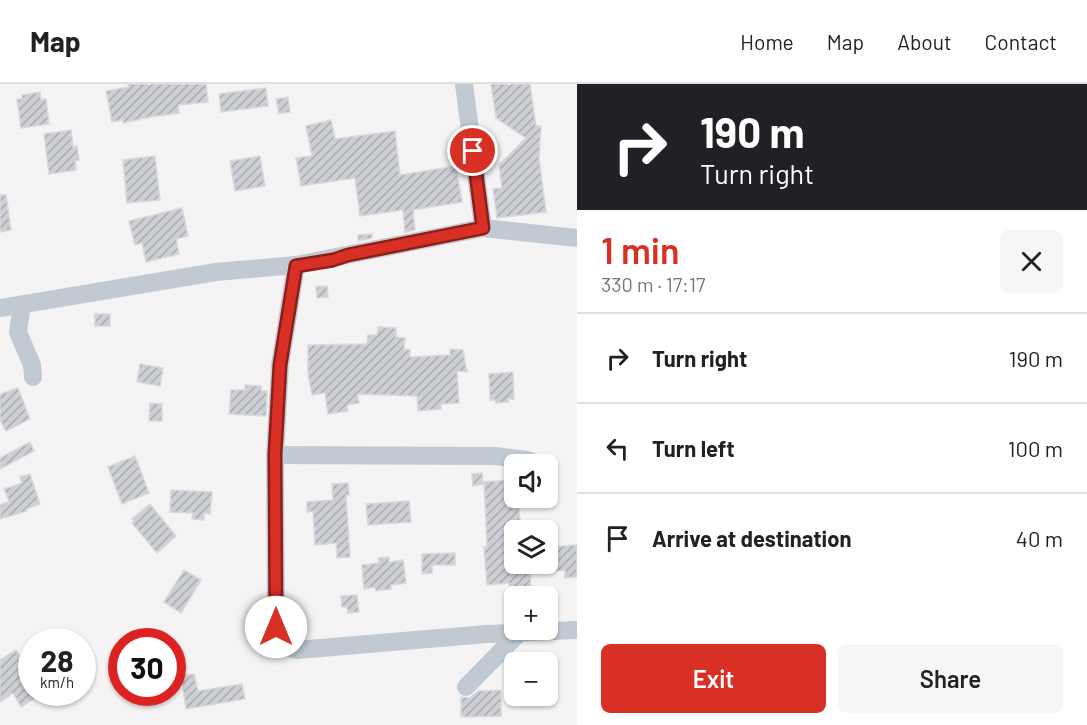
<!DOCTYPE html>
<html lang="en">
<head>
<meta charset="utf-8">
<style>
  body { margin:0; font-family:Barlow,sans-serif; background:#f6f6f6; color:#222; height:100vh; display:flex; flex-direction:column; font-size:22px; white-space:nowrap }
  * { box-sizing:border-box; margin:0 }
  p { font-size:20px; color:#767676 }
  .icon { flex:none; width:33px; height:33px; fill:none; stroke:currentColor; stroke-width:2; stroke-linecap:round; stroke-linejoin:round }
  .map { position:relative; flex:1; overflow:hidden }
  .drawer { display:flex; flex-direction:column; background:#fff; width:510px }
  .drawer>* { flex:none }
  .guide { background:#202124; color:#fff; overflow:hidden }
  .tools { position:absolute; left:504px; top:370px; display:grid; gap:12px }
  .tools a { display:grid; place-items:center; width:54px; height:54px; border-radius:9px; background:#fff; box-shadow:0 2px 4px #0004; font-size:30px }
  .speed { position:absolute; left:18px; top:544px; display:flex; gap:12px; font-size:30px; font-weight:700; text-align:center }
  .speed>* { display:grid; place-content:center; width:78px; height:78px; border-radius:50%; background:#fff; box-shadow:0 2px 4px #0004; line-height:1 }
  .speed small { font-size:15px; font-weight:400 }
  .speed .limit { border:9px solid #d22; background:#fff; color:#111 }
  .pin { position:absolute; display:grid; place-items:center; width:51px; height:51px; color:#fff; margin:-26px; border:3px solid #fff; border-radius:50%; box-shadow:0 2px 6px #0007 }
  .me { position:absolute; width:66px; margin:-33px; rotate:0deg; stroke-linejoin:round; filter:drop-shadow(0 0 4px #0008) }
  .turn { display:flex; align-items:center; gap:21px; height:126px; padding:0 24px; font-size:27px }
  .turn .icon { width:78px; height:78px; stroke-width:2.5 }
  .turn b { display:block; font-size:42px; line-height:51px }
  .round { display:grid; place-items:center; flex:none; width:63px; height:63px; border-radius:9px; background:#f6f6f6 }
  .head { display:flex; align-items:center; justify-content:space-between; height:102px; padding:0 24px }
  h1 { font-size:36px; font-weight:600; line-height:45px; color:#d93025 }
  .cta { display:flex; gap:12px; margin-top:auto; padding:12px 24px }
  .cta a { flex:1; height:69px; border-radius:9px; background:#d93025; color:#fff; font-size:24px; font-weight:600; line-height:69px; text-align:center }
  .cta a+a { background:#f6f6f6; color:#222 }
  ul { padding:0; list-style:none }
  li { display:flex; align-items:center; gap:18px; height:90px; padding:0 24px; border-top:2px solid #e0e0e0 }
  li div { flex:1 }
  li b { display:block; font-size:22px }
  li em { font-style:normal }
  header { display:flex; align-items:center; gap:36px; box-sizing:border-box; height:84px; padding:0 30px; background:#fff; border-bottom:2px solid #e0e0e0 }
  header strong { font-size:28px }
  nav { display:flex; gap:33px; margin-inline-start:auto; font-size:21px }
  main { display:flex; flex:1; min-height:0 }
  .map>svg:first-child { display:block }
</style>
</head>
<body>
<header>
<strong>Map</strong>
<nav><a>Home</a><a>Map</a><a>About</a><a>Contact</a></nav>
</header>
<main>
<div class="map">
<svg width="577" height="641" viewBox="0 0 577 641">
  <defs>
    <pattern id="building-hatch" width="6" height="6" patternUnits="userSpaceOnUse" patternTransform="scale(1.5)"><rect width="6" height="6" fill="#cdcfd5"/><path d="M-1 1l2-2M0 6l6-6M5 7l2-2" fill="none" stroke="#a8abb0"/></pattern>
  </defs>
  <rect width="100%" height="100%" fill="#f5f3f3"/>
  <g fill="url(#building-hatch)" stroke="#d7d9de" stroke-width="1.5">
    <polygon points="128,0 206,0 208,18 178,21 179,29 150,33 123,39 123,36 112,38 106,7 129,3"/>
    <polygon points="491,0 530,0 536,42 541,42 539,74 546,128 497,134 493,105 502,104 499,81 526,54 496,34"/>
    <polygon points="266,4 268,22 221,28 219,10"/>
    <polygon points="40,8 41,16 46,15 49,40 21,44 17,15 22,15 22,11"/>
    <polygon points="288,13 290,28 279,30 276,15"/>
    <polygon points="331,36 335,55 395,47 400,91 456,82 462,118 413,126 415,146 405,148 403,126 360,132 355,94 301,102 296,74 312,72 306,42"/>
    <polygon points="71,46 73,63 77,62 79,76 75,77 76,86 49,90 44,50"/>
    <polygon points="155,72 160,116 127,119 123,76"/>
    <polygon points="260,72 265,102 235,107 230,77"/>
    <polygon points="0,111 6,111 11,146 0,148"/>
    <polygon points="182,124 188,152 176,155 179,170 146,178 142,159 135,161 129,137"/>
    <polygon points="372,150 372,154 358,157 358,151"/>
    <polygon points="327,202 328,213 317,214 316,203"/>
    <rect x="95" y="230" width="15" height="12"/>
    <polygon points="378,243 396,244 396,253 405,254 404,265 410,266 410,273 450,271 450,265 463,266 467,288 457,287 459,319 441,320 441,325 418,327 417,312 357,310 359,319 347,321 348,327 328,330 325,309 312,311 308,290 308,261 367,260 368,251 377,251"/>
    <polygon points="140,280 163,284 160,302 137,298"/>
    <polygon points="513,288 514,315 508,315 508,318 496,319 495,316 490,316 489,290"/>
    <polygon points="245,301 261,302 261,307 267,307 266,332 229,330 231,306 245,306"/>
    <polygon points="18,304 30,335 6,347 0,336 0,310"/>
    <polygon points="150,319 162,320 162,337 149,337"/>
    <polygon points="30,358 34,367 0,385 0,374"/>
    <polygon points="135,372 149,409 122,420 108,383"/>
    <polygon points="482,389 483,400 473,402 472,390"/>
    <polygon points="30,390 40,420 26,425 27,427 0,435 0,421 9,417 4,405 22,399 20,393"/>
    <polygon points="508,396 508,402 514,402 514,414 518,414 521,447 514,447 514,480 530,480 531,504 510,506 509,499 487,501 484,463 487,463 484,398"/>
    <polygon points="348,399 349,411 346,411 350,473 337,474 336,459 315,461 313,427 307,428 307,418 333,416 332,400"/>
    <polygon points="171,406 212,408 210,430 204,429 204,436 192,435 193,429 170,428"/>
    <polygon points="409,417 411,438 368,441 366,420"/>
    <polygon points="150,420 176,452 157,469 132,439 134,437 132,435"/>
    <polygon points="577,461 577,493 565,494 565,486 548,488 548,463"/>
    <polygon points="455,469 455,481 432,481 432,489 422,490 422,470"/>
    <polygon points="389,473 389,478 403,476 406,499 391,501 391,505 376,507 375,503 364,505 362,481 379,479 379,474"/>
    <polygon points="184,486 201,496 181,529 164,518"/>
    <polygon points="357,511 359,528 348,529 347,523 342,523 341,512"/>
    <polygon points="16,566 32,590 32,609 44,609 21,623 13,609 0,618 0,576"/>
    <polygon points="194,590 198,607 242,600 245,615 186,625 181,592"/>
    <polygon points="501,606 501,632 461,633 461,613 470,614 478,607"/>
  </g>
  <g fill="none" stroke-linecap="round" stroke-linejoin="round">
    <g stroke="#c1cad2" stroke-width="18">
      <polyline points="464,0 483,144"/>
      <polyline points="577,154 483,144 296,181 280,281 275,371 276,543 279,561 297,566 487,550 577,546"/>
      <polyline points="22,221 18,248 32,281 33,293"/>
      <polyline points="0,224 216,188 296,181"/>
      <polyline points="275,371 495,372 527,376 542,381"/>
      <polyline points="466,603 519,549"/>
    </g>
  </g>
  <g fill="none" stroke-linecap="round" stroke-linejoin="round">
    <defs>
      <polyline id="route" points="276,543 275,370 280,281 296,182 333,176 348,171 483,144 473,67"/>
    </defs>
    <use href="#route" stroke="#8d1f18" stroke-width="15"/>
    <use href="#route" stroke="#d93025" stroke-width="10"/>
  </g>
</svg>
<div class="tools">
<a><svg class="icon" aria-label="sound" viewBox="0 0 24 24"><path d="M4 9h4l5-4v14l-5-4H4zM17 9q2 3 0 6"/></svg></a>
<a><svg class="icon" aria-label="layers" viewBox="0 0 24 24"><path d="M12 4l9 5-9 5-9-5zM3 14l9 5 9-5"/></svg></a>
<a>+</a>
<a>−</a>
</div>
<div class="speed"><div>28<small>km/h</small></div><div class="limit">30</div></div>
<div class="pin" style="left:473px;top:67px;background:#d93025"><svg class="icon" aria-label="arrive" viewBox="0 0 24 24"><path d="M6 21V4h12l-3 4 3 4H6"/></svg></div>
<svg class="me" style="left:276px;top:543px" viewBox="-20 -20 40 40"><circle r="19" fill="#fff"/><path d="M0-13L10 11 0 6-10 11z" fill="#d93025"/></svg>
</div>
<section class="drawer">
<div class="guide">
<div class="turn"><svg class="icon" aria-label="right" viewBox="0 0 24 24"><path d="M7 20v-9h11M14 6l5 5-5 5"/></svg><div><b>190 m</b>Turn right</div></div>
</div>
<div class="head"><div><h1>1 min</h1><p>330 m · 17:17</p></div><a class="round"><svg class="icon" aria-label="close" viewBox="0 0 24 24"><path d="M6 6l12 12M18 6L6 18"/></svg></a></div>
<ul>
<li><svg class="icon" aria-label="right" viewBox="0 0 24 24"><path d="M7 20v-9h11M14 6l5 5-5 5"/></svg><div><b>Turn right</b></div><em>190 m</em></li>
<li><svg class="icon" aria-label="left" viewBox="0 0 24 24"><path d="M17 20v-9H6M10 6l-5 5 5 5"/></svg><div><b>Turn left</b></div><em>100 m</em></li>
<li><svg class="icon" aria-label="arrive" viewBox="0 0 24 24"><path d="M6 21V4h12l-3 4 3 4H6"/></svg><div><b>Arrive at destination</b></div><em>40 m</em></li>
</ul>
<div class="cta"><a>Exit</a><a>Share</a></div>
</section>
</main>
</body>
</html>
